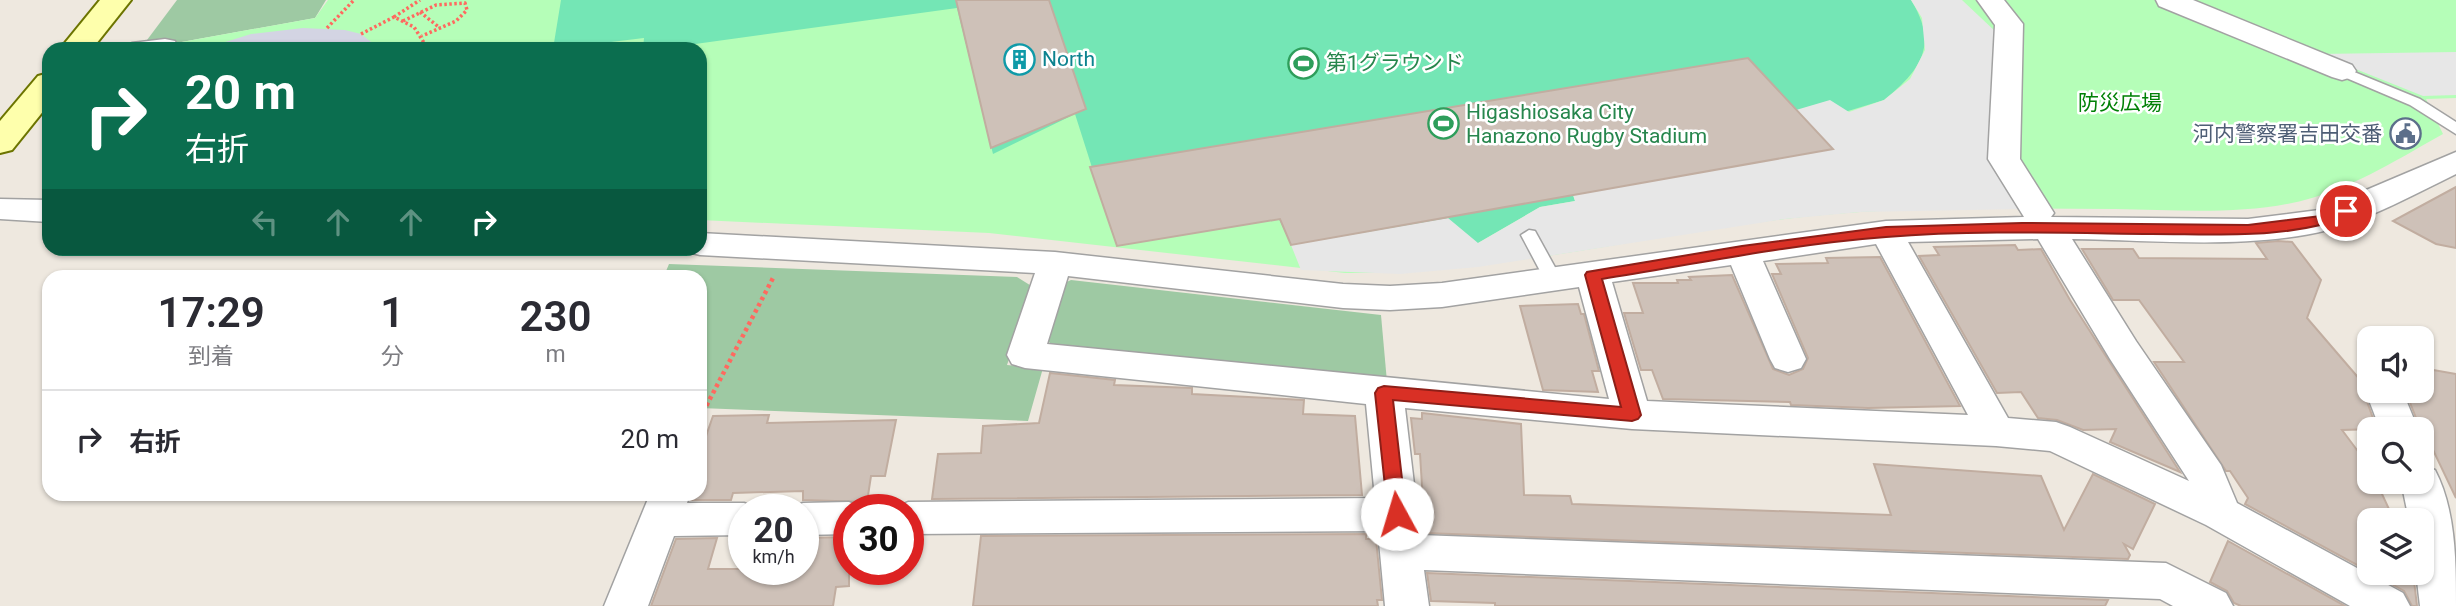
<!DOCTYPE html>
<html lang="ja">
<head>
<meta charset="utf-8">
<style>
  body { margin:0; font-family:Roboto,"Noto Sans JP",sans-serif; background:#f7f7f7; color:#2b2b33; height:100vh; display:flex; flex-direction:column; font-size:26px; white-space:nowrap }
  * { box-sizing:border-box; margin:0 }
  p { font-size:23px; color:#7c7c81 }
  .icon { flex:none; width:38px; height:38px; fill:none; stroke:currentColor; stroke-width:2; stroke-linecap:round; stroke-linejoin:round }
  .map { position:relative; flex:1; overflow:hidden }
  .drawer { position:absolute; left:42px; top:270px; width:665px; height:231px; display:flex; flex-direction:column; background:#fff; border-radius:21px; box-shadow:0 2px 5px #0004 }
  .drawer>* { flex:none }
  .hud { position:absolute; left:42px; top:42px; width:665px; height:214px; border-radius:21px; box-shadow:0 2px 5px #0004; background:#0b6e4f; color:#fff; overflow:hidden }
  .fabs { position:absolute; left:2357px; top:326px; display:grid; gap:14px }
  .fabs a { display:grid; place-items:center; width:77px; height:77px; border-radius:14px; background:#fff; box-shadow:0 2px 5px #0004; font-size:35px }
  .speed { position:absolute; left:728px; top:494px; display:flex; gap:14px; font-size:35px; font-weight:700; text-align:center }
  .speed>* { display:grid; place-content:center; width:91px; height:91px; border-radius:50%; background:#fff; box-shadow:0 2px 5px #0004; line-height:1 }
  .speed small { font-size:18px; font-weight:400 }
  .speed .limit { border:10px solid #d22; background:#fff; color:#111 }
  .pin { position:absolute; display:grid; place-items:center; width:60px; height:60px; color:#fff; margin:-30px; border:4px solid #fff; border-radius:50%; box-shadow:0 2px 7px #0007 }
  .me { position:absolute; width:77px; margin:-38px; rotate:354deg; stroke-linejoin:round; filter:drop-shadow(0 0 5px #0008) }
  .turn { display:flex; align-items:center; gap:24px; height:147px; padding:0 28px; font-size:32px }
  .turn .icon { width:91px; height:91px; stroke-width:2.5 }
  .turn b { display:block; font-size:49px; line-height:60px }
  .lanes { display:flex; align-items:center; height:66px; padding:0 28px; background:#0003; justify-content:center; gap:35px; direction:ltr }
  .lanes .off { opacity:.35 }
  .eta { display:flex; justify-content:space-evenly; align-items:center; height:119px; text-align:center }
  .eta b { font-size:42px; font-weight:600; line-height:49px }
  ul { padding:0; list-style:none }
  li { display:flex; align-items:center; gap:21px; height:98px; padding:0 28px; border-top:2px solid #e1e1e2 }
  li div { flex:1 }
  li b { display:block; font-size:26px }
  li em { font-style:normal }
  .map>svg:first-child { display:block }
</style>
</head>
<body>
<div class="map">
<svg width="2456" height="606" viewBox="0 0 2456 606">
  <rect width="100%" height="100%" fill="#eee8df"/>
  <g fill="#9ec9a3">
    <polygon points="177,0 326,0 315,18 176,43 144,44"/>
    <polygon points="669,264 1017,277 1033,287 1007,365 1043,368 1028,421 700,408 700,276 664,276"/>
    <polygon points="1071,280 1381,315 1387,382 1053,347 1043,334 1058,286"/>
  </g>
  <path fill="#b5feb8" d="M328,0H2456V98L2426,99L2443,134C2400,158 2359,184 2312,198C2250,216 2179,210 2116,209C2006,209 1894,205 1785,219C1638,237 1494,274 1345,273L989,233L700,220V49H140L144,44L176,43L315,18Z"/>
  <path fill="#74e6b5" d="M561,0H1911C1939,45 1921,70 1884,100L1573,195L1575,201L1540,207L1478,243L1291,245L1279,219L1117,246L1075,114L993,154L957,8L659,49H643L644,38L553,49Z"/>
  <g fill="#e7e7e7">
    <polygon points="1911,0 1962,0 1997,33 2023,209 1860,212 1785,219 1478,267 1400,274 1301,270 1291,245 1448,218 1478,243 1540,207 1575,201 1573,195 1796,110 1830,100 1849,112 1884,100 1910,79 1925,50 1922,18"/>
    <polygon points="2456,52 2456,95 2423,96 2318,54"/>
  </g>
  <polygon fill="#d3d4e3" points="303,28 345,30 361,34 380,49 203,49 251,34"/>
  <g fill="#cec1b8" stroke="#c1ada0" stroke-width="2">
    <polygon points="956,0 1049,0 1086,109 991,148"/>
    <polygon points="1748,58 1833,149 1291,245 1280,219 1117,246 1090,167"/>
    <polygon points="2456,187 2456,248 2436,244 2393,221"/>
    <polygon points="2278,241 2292,242 2321,280 2307,318 2368,389 2365,396 2377,429 2342,430 2369,466 2370,481 2376,481 2394,520 2370,520 2370,572 2245,504 2248,498 2230,471 2226,471 2154,362 2184,362 2139,300 2113,300 2082,249 2133,249 2139,258 2267,259 2256,243"/>
    <polygon points="2015,245 2018,250 2041,249 2070,300 2180,472 2110,442 2116,429 2083,430 2057,420 2038,418 2021,392 1997,393 1919,256 1939,255 1934,247"/>
    <polygon points="1880,257 1960,406 1868,408 1791,405 1790,402 1663,399 1652,370 1641,370 1624,313 1643,313 1633,283 1678,283 1677,280 1691,280 1689,277 1732,275 1773,369 1789,375 1803,369 1808,358 1772,274 1781,274 1776,264 1828,263 1826,258"/>
    <polygon points="1578,304 1581,314 1584,314 1599,371 1592,371 1598,392 1543,390 1520,306"/>
    <polygon points="2422,368 2456,374 2456,498 2425,433 2422,433 2405,390 2422,390"/>
    <polygon points="1050,373 1115,380 1114,385 1192,388 1192,394 1304,400 1303,414 1355,416 1362,495 932,499 938,454 981,453 983,426 1039,423"/>
    <polygon points="1422,413 1521,424 1524,495 1570,496 1572,504 1891,515 1874,464 2041,476 2064,530 2093,474 2155,504 2133,549 2124,544 2130,555 2128,559 1425,533 1420,454 1415,454 1411,418 1422,419"/>
    <polygon points="769,415 767,423 896,420 885,476 871,476 867,502 803,500 803,491 733,493 731,500 691,500 692,494 700,494 700,439 705,439 713,416"/>
    <polygon points="1366,534 1366,539 1376,539 1382,600 1377,600 1378,606 973,606 981,536"/>
    <polygon points="849,537 849,586 836,587 833,606 651,606 676,539 717,538 708,569 803,569 803,538"/>
    <polygon points="2228,541 2345,606 2241,606 2234,603 2227,591 2210,582"/>
    <polygon points="2370,572 2413,572 2417,606 2412,606 2404,591"/>
    <polygon points="1427,573 2108,600 2105,606 1495,606 1495,603 1431,601"/>
  </g>
  <g fill="none" stroke-linecap="round" stroke-linejoin="round">
    <defs>
      <g id="lane">
        <polygon points="2342,67 2420,99 2456,122 2456,134 2410,105 2337,74 2335,71"/>
        <polygon points="1529,230 1535,231 1562,280 1559,284 1553,286 1547,284 1521,235"/>
      </g>
      <g id="street">
        <path d="M1977,0H2004L2023,24L2020,159L2054,213L2051,217L2248,219L2319,210L2456,152V174C2415,194 2372,218 2328,230C2249,250 2154,240 2072,239L2136,341L2221,465L2237,503L2403,593L2410,606H2350L2206,525L2050,451L1996,446L1632,429L1405,408L1420,535L2166,563L2226,593L2233,606H2173L2160,599L1424,570L1429,606H1385L1378,531L908,534V509H892L908,502L1375,498L1366,404L1025,368L1012,364L1007,355L1035,273L700,255L688,252L686,248H700V233L1055,252L1343,284L1390,286L1442,283L1886,221L2024,217L1988,159L1995,25ZM2038,239L2110,359L2189,481L2070,427L2056,422L2008,418L1908,242ZM1876,244L1968,415L1647,401L1612,282L1731,265L1770,359L1775,368L1788,372L1801,368L1806,359L1763,261ZM1068,276L1343,308L1390,310L1442,307L1579,287L1609,399L1047,344Z"/>
        <polygon points="2156,0 2193,0 2352,65 2356,71 2352,77 2342,80 2332,77 2159,6"/>
        <polygon points="165,39 175,41 178,49 128,49 132,43"/>
        <polygon points="0,199 49,200 49,222 0,219"/>
        <polygon points="2370,390 2402,390 2418,429 2380,429 2367,395"/>
        <path d="M2422,466L2435,470C2456,510 2456,562 2456,606H2420L2416,572H2422V520H2409L2401,481H2422Z"/>
        <polygon points="650,494 690,494 687,503 744,503 759,509 744,509 744,535 674,536 648,606 604,606"/>
        <polygon points="849,502 865,509 849,509 849,534 803,535 803,509 788,509 803,503"/>
      </g>
      <g id="secondary">
        <polygon points="100,0 131,0 92,49 60,49"/>
        <polygon points="49,73 49,104 12,150 0,153 0,121 38,76"/>
      </g>
    </defs>
    <use href="#lane" stroke="#a2a2a2" stroke-width="3"/>
    <use href="#street" stroke="#a2a2a2" stroke-width="3"/>
    <use href="#secondary" stroke="#6c7400" stroke-width="4"/>
    <g stroke="#ff695f" stroke-width="3.5" stroke-dasharray="2.5 2.5" stroke-linecap="butt">
      <polyline points="420,12 440,28"/>
      <polyline points="394,17 420,0"/>
      <polyline points="403,21 436,5 465,3 467,10 456,21 422,36"/>
      <polyline points="327,28 354,0"/>
      <polyline points="361,34 394,17 414,27 428,49"/>
    </g>
    <polyline stroke="#ff695f" stroke-width="4.5" stroke-dasharray="3.5 3.5" stroke-linecap="butt" points="700,418 773,278"/>
    <use href="#lane" fill="#fff" fill-rule="evenodd"/>
    <use href="#street" fill="#fff" fill-rule="evenodd"/>
    <use href="#secondary" fill="#feffac" fill-rule="evenodd"/>
  </g>
  <path fill="#d93025" stroke="#8d1f18" stroke-width="2" d="M2346,207L2352,208L2354,211L2352,215C2289,240 2218,234 2152,234C2064,233 1974,230 1886,237C1791,244 1696,264 1602,279L1641,415L1638,419L1632,421L1393,400L1406,514L1404,519L1397,521L1391,519L1388,514L1375,393L1378,388L1384,386L1621,407L1585,275L1587,272L1742,246L1886,227L2022,223L2248,225L2321,216Z"/>
  <defs>
    <symbol id="building-ring" viewBox="-11 -11 22 22"><circle r="9.5" fill="#fff" stroke="#0f9aa8" stroke-width="1.5"/><path d="M-4-6H4V6H1V3H-1V6H-4ZM-2.5-4.3h1.7v1.8h-1.7ZM.8-4.3h1.7v1.8H.8ZM-2.5-1h1.7V.8h-1.7ZM.8-1h1.7V.8H.8Z" fill="#0f9aa8"/></symbol>
    <symbol id="stadium-ring" viewBox="-11 -11 22 22"><circle r="9.5" fill="#fff" stroke="#2e9e5b" stroke-width="1.5"/><path d="M0-5a6.5 5 0 1 0 0 10a6.5 5 0 1 0 0-10ZM-3.5-1.8h7v3.6h-7Z" fill="#2e9e5b"/></symbol>
    <symbol id="civic-ring" viewBox="-11 -11 22 22"><circle r="9.5" fill="#fff" stroke="#5c6f8a" stroke-width="1.5"/><path d="M-.6-6.5H3V-4.5H.6V-3L4-1V1h2V6H-6V1h2V-1L-.6-3ZM-1.2 2.5V6h2.4V2.5Z" fill="#5c6f8a"/></symbol>
  </defs>
  <g fill-rule="evenodd">
    <use href="#building-ring" x="1002" y="42" width="35" height="35"/>
    <use href="#stadium-ring" x="1286" y="46" width="35" height="35"/>
    <use href="#stadium-ring" x="1426" y="106" width="35" height="35"/>
    <use href="#civic-ring" x="2388" y="116" width="35" height="35"/>
  </g>
  <g text-anchor="middle" stroke-width="5" stroke-linejoin="round" paint-order="stroke">
    <g font-size="21" fill="#0d838f" stroke="#fff" text-anchor="start">
      <text x="1042" y="66">North</text>
    </g>
    <g font-size="21" fill="#27864d" stroke="#fff" text-anchor="start">
      <text x="1326" y="70">第1グラウンド</text>
      <text x="1466" y="119">Higashiosaka City<tspan x="1466" dy="24">Hanazono Rugby Stadium</tspan></text>
    </g>
    <g font-size="21" fill="#018106" stroke="#fff">
      <text x="2120" y="110">防災広場</text>
    </g>
    <g font-size="21" fill="#4e5e75" stroke="#fff" text-anchor="end">
      <text x="2382" y="141">河内警察署吉田交番</text>
    </g>
  </g>
</svg>
<div class="fabs">
<a><svg class="icon" aria-label="sound" viewBox="0 0 24 24"><path d="M4 9h4l5-4v14l-5-4H4zM17 9q2 3 0 6"/></svg></a>
<a><svg class="icon" aria-label="search" viewBox="0 0 24 24"><circle cx="10" cy="10" r="6"/><path d="M15 15l6 6"/></svg></a>
<a><svg class="icon" aria-label="layers" viewBox="0 0 24 24"><path d="M12 4l9 5-9 5-9-5zM3 14l9 5 9-5"/></svg></a>
</div>
<div class="speed"><div>20<small>km/h</small></div><div class="limit">30</div></div>
<div class="pin" style="left:2346px;top:211px;background:#d93025"><svg class="icon" aria-label="arrive" viewBox="0 0 24 24"><path d="M6 21V4h12l-3 4 3 4H6"/></svg></div>
<svg class="me" style="left:1397px;top:514px" viewBox="-20 -20 40 40"><circle r="19" fill="#fff"/><path d="M0-13L10 11 0 6-10 11z" fill="#d93025"/></svg>
<div class="hud">
<div class="turn"><svg class="icon" aria-label="right" viewBox="0 0 24 24"><path d="M7 20v-9h11M14 6l5 5-5 5"/></svg><div><b>20 m</b>右折</div></div>
<div class="lanes"><svg class="icon off" aria-label="left" viewBox="0 0 24 24"><path d="M17 20v-9H6M10 6l-5 5 5 5"/></svg><svg class="icon off" aria-label="ahead" viewBox="0 0 24 24"><path d="M12 20V5M6 11l6-6 6 6"/></svg><svg class="icon off" aria-label="ahead" viewBox="0 0 24 24"><path d="M12 20V5M6 11l6-6 6 6"/></svg><svg class="icon" aria-label="right" viewBox="0 0 24 24"><path d="M7 20v-9h11M14 6l5 5-5 5"/></svg></div>
</div>
<section class="drawer">
<div class="eta">
<div><b>17:29</b><p>到着</p></div>
<div><b>1</b><p>分</p></div>
<div><b>230</b><p>m</p></div>
</div>
<ul>
<li><svg class="icon" aria-label="right" viewBox="0 0 24 24"><path d="M7 20v-9h11M14 6l5 5-5 5"/></svg><div><b>右折</b></div><em>20 m</em></li>
</ul>
</section>
</div>
</body>
</html>
